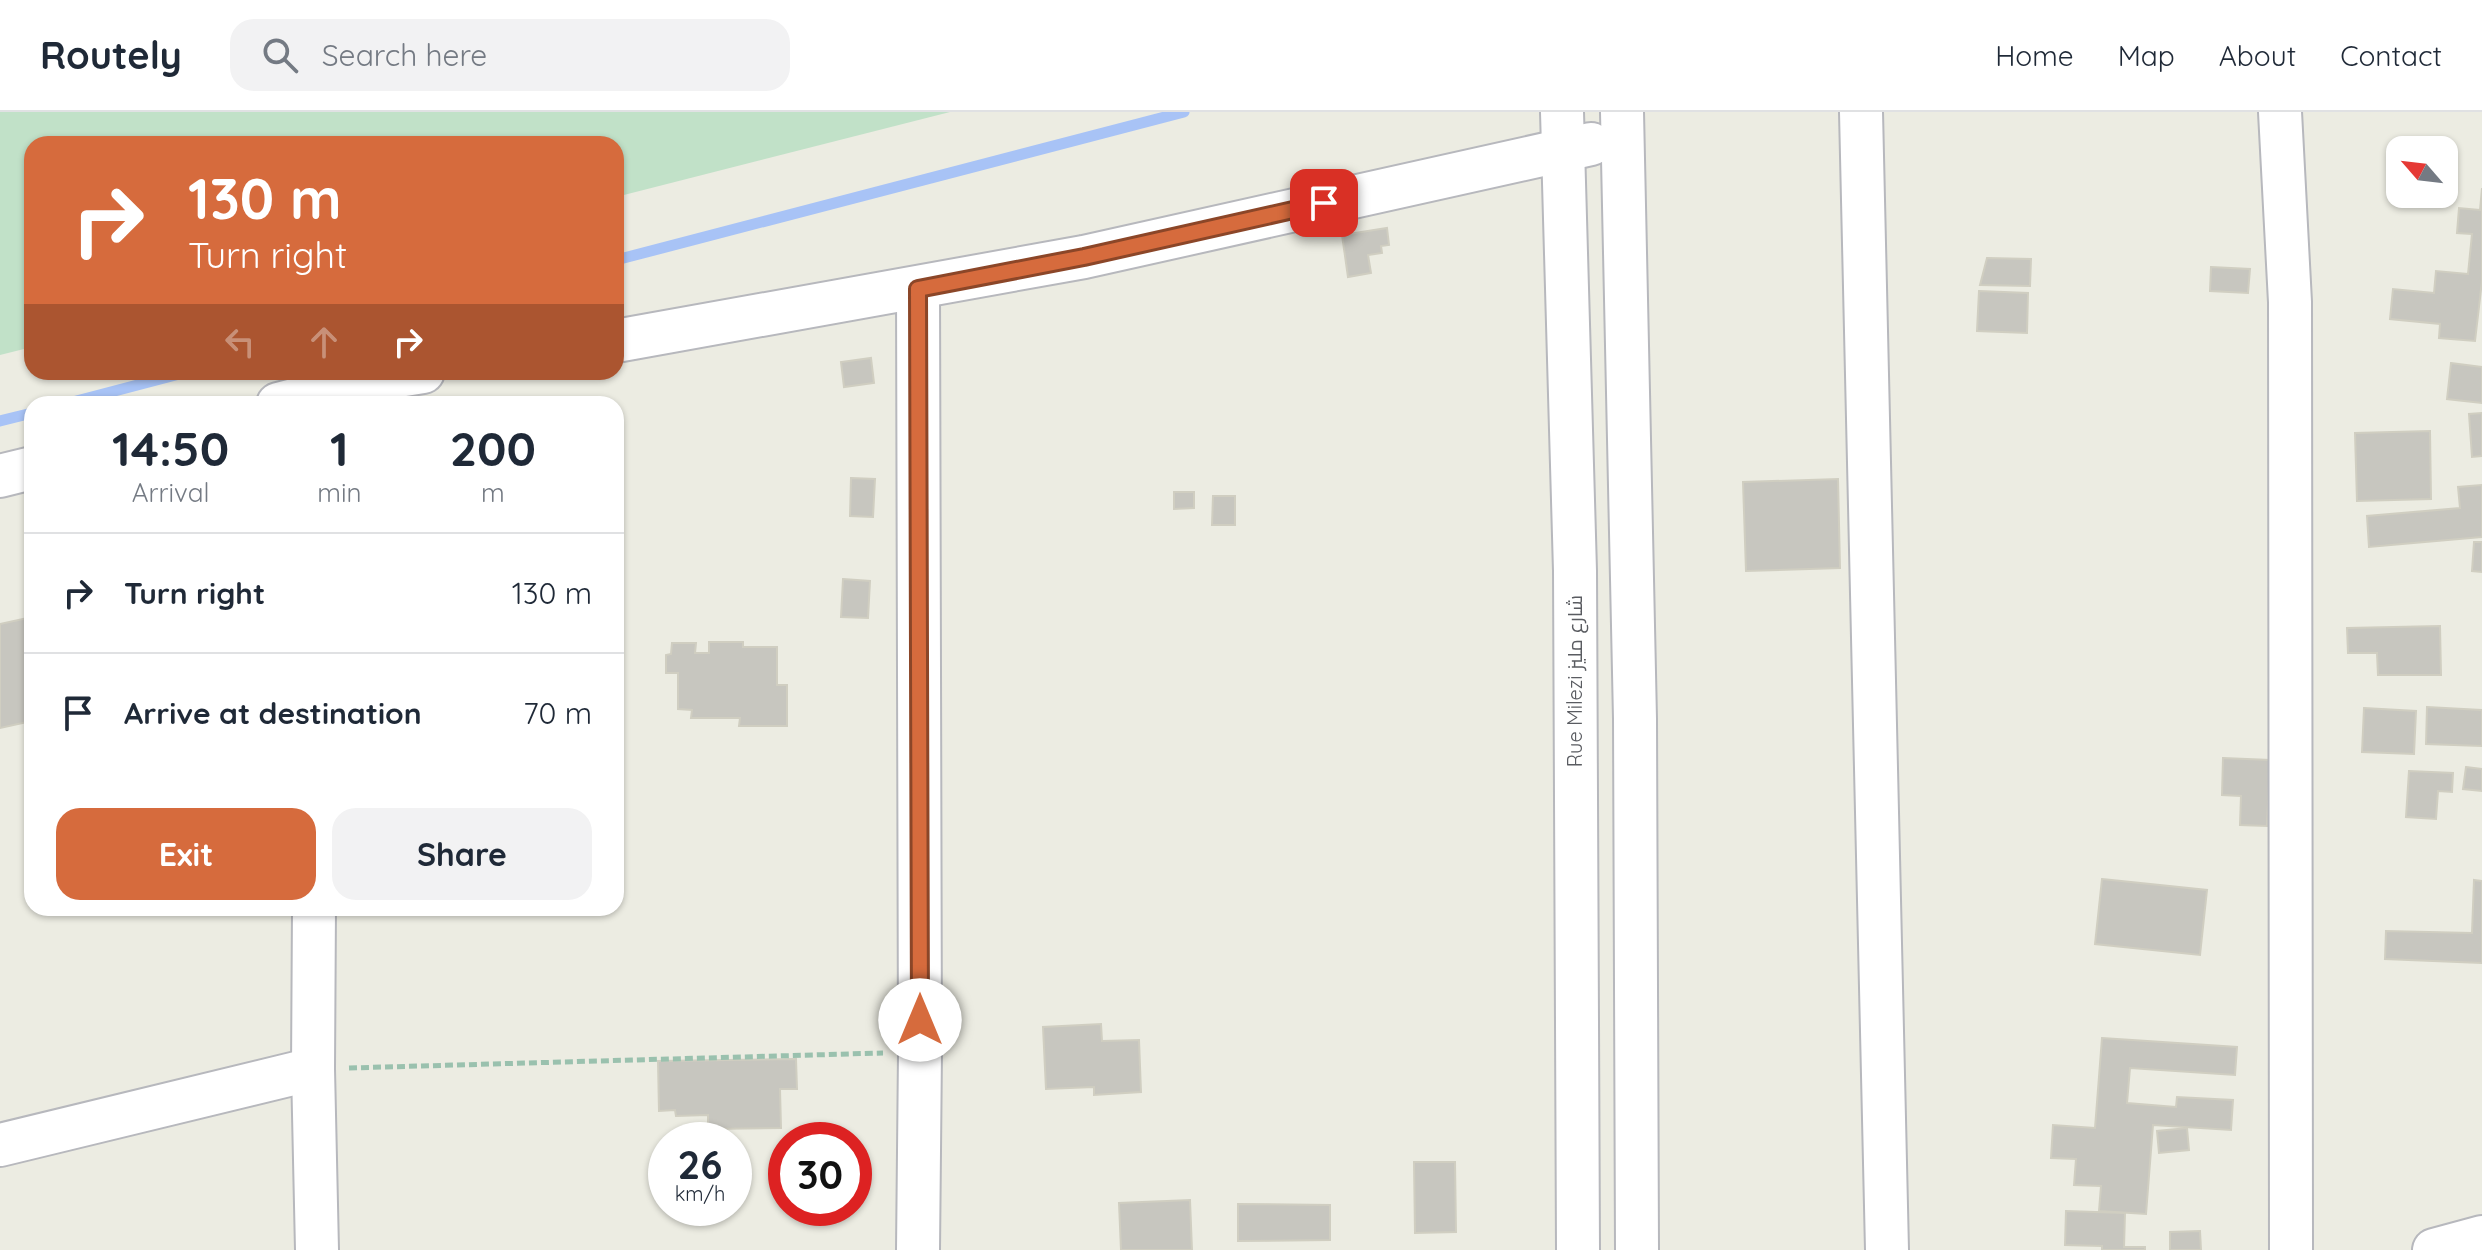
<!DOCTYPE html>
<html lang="en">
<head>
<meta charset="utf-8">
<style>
  body { margin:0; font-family:Quicksand,Cairo,sans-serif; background:#f2f2f3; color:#1f2937; height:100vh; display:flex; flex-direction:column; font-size:30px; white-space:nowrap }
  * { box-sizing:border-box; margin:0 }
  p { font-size:26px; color:#747a83 }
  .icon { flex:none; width:44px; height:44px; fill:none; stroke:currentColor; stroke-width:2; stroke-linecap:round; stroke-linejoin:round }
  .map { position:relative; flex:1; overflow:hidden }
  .panel { position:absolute; left:24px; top:284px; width:600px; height:520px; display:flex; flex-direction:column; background:#fff; border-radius:24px; box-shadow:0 2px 6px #0004 }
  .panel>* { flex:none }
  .banner { position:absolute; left:24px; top:24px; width:600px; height:244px; border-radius:24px; box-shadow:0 2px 6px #0004; background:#d66b3d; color:#fff; overflow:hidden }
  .needle { width:52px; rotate:298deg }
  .buttons { position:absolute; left:2386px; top:24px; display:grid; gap:16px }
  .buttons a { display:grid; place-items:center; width:72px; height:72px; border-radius:16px; background:#fff; box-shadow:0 2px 6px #0004; font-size:40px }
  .speed { position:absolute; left:648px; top:1010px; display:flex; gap:16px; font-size:40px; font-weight:700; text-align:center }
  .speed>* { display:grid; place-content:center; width:104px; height:104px; border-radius:50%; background:#fff; box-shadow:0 2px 6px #0004; line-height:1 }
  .speed small { font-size:20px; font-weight:400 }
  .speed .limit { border:12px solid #d22; background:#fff; color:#111 }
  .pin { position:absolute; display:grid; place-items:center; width:68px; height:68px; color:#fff; margin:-34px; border-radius:16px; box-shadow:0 4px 12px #0006 }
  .me { position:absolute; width:88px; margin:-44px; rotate:0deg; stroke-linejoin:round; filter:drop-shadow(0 0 6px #0008) }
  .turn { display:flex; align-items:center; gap:28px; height:168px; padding:0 32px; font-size:36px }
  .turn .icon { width:104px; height:104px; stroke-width:2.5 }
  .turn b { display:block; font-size:56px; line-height:68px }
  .lanes { display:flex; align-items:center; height:76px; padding:0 32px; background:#0003; justify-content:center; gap:40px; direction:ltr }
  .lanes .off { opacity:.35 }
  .eta { display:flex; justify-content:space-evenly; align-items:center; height:136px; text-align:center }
  .eta b { font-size:48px; font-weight:800; line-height:56px }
  .cta { display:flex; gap:16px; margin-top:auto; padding:16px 32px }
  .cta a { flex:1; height:92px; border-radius:24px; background:#d66b3d; color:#fff; font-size:32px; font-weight:800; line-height:92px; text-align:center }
  .cta a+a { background:#f2f2f3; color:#1f2937 }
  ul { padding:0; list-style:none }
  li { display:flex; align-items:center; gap:24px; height:120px; padding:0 32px; border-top:2px solid #e0e1e3 }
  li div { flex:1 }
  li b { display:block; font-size:30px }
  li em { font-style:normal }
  header { display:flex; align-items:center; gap:48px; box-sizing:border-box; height:112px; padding:0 40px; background:#fff; border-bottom:2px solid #e0e1e3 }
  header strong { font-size:38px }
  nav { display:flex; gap:44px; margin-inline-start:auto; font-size:28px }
  .search { width:560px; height:72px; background:#f2f2f3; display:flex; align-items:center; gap:20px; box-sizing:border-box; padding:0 28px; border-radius:24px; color:#747a83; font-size:30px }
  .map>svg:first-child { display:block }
</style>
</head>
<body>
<header>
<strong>Routely</strong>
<div class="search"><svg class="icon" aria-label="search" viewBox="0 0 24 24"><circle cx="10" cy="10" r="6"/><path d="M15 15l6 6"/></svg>Search here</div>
<nav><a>Home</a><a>Map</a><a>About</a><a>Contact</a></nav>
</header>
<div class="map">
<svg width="2482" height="1138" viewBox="0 0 2482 1138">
  <rect width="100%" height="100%" fill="#ecece2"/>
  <polygon fill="#c1e1c8" points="0,0 950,0 616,85 616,32 32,32 32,235 0,243"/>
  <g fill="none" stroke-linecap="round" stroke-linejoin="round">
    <g stroke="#a8c3f6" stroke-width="11">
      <polyline points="616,148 1184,0"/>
      <polyline points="65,292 187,260"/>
      <polyline points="0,309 32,301"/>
    </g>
  </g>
  <g fill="#c7c6bf" stroke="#d0cec1" stroke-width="2">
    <polygon points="2482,76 2482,169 2475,229 2439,226 2440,212 2390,207 2393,177 2434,181 2436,159 2468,162 2472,122 2457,121 2459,96 2480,98"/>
    <polygon points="1387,116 1389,133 1381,134 1382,141 1368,143 1371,161 1348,165 1342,123"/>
    <polygon points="1987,146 2031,147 2030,174 1980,173"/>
    <polygon points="2211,155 2250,157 2248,181 2210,179"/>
    <polygon points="1979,179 2028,181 2027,221 1977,219"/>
    <polygon points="871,246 874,271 844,275 841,250"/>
    <polygon points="2451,251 2482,255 2482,291 2447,287"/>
    <polygon points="2482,301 2482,344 2472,345 2469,302"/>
    <polygon points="2430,319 2431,387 2357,389 2355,321"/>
    <polygon points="851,366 875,367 873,405 850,404"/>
    <polygon points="1838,367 1840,456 1746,459 1743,370"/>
    <polygon points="2482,373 2482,425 2369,435 2367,404 2460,396 2458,375"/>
    <polygon points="1174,380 1194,380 1194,396 1174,397"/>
    <polygon points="1213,384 1235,384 1235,413 1212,413"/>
    <polygon points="2474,430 2482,430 2482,460 2472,459"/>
    <polygon points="843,467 870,469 868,506 841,505"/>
    <polygon points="32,505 32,609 0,616 0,512"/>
    <polygon points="2440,514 2441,563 2378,563 2377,541 2348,541 2347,516"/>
    <polygon points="709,530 743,530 743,535 777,535 777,573 787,573 787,614 739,614 740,606 691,606 692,598 678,597 678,561 666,561 666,543 671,542 672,531 696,531 695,541 709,541"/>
    <polygon points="2427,595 2482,598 2482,634 2426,632"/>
    <polygon points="2364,596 2416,599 2414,642 2362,640"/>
    <polygon points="2223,646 2270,648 2267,714 2240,713 2241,684 2222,683"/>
    <polygon points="2466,655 2482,657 2482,679 2463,677"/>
    <polygon points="2409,659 2453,661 2452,680 2438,679 2436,707 2406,705"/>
    <polygon points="2102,767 2207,778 2200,843 2095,832"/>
    <polygon points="2474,768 2482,769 2482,851 2385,847 2386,819 2472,821"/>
    <polygon points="1101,912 1102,929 1139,928 1141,980 1094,983 1094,975 1046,977 1043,915"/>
    <polygon points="2102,926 2237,935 2235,963 2130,956 2127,991 2176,995 2177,985 2233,988 2231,1018 2153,1013 2146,1102 2099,1099 2101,1074 2074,1073 2076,1047 2051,1046 2053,1013 2095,1016"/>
    <polygon points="796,947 797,977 780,977 781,1016 708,1017 708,1003 676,1004 675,998 659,999 658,949"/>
    <polygon points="2187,1016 2189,1038 2159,1041 2157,1019"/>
    <polygon points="1414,1050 1455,1050 1456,1120 1415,1121"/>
    <polygon points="1190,1088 1192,1138 1121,1138 1119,1091"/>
    <polygon points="1238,1092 1330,1093 1330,1128 1238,1129"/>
    <polygon points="2066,1099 2125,1101 2124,1135 2145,1135 2145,1138 2102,1138 2102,1134 2065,1133"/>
    <polygon points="2200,1119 2201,1138 2170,1138 2170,1120"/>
  </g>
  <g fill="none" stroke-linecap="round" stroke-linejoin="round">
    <defs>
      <g id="minor">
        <polyline points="1562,0 1575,459 1578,1138"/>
        <polyline points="1622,0 1635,607 1637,1138"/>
        <polyline points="1861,0 1887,1138"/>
        <polyline points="2280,0 2290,190 2291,1138"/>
        <polyline points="918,177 920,940 918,1138"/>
        <polyline points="616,229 1084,145 1591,32"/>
        <polyline points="278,292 367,269 423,260"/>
        <polyline points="0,364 32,356"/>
        <polyline points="314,796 313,957 317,1138"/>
        <polyline points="0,1033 313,957"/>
        <polyline points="2434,1138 2482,1125"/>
      </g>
    </defs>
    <use href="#minor" stroke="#b7b8bd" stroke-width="46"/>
    <polyline stroke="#9ac1ae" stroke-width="5" stroke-dasharray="8 4" stroke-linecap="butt" points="349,956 883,941"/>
    <use href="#minor" stroke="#fff" stroke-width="42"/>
  </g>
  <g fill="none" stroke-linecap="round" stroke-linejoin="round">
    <defs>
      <polyline id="route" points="920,908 918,177 1084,145 1324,91"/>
    </defs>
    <use href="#route" stroke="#8b4628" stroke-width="20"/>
    <use href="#route" stroke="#d66b3d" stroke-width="14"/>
  </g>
  <g text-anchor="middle" stroke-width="6" stroke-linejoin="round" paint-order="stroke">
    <g font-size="20" fill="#5a5c61" stroke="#fff">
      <text transform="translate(1575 569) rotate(-90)" y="7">Rue Milezi شارع مليز</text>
    </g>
  </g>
</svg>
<div class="buttons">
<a><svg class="needle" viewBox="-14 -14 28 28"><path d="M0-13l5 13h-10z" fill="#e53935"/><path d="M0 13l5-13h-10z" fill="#747a83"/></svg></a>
</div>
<div class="speed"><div>26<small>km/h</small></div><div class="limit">30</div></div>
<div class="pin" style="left:1324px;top:91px;background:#d93025"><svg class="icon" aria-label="arrive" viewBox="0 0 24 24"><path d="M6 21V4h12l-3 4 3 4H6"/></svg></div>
<svg class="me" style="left:920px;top:908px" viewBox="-20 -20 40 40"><circle r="19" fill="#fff"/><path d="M0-13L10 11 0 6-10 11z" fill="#d66b3d"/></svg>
<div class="banner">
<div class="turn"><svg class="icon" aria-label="right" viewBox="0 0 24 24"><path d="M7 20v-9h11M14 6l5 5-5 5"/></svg><div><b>130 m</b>Turn right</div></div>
<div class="lanes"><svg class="icon off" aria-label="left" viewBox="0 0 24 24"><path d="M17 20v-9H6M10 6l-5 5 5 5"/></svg><svg class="icon off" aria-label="ahead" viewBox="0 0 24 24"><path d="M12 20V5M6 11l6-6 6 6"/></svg><svg class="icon" aria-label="right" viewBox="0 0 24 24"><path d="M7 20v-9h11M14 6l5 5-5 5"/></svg></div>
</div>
<section class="panel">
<div class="eta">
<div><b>14:50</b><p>Arrival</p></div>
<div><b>1</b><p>min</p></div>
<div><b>200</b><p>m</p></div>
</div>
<ul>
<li><svg class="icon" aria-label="right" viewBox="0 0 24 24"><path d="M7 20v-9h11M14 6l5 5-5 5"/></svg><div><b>Turn right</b></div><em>130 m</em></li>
<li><svg class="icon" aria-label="arrive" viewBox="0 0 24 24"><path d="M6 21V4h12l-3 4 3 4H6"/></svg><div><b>Arrive at destination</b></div><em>70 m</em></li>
</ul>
<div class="cta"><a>Exit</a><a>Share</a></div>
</section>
</div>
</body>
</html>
